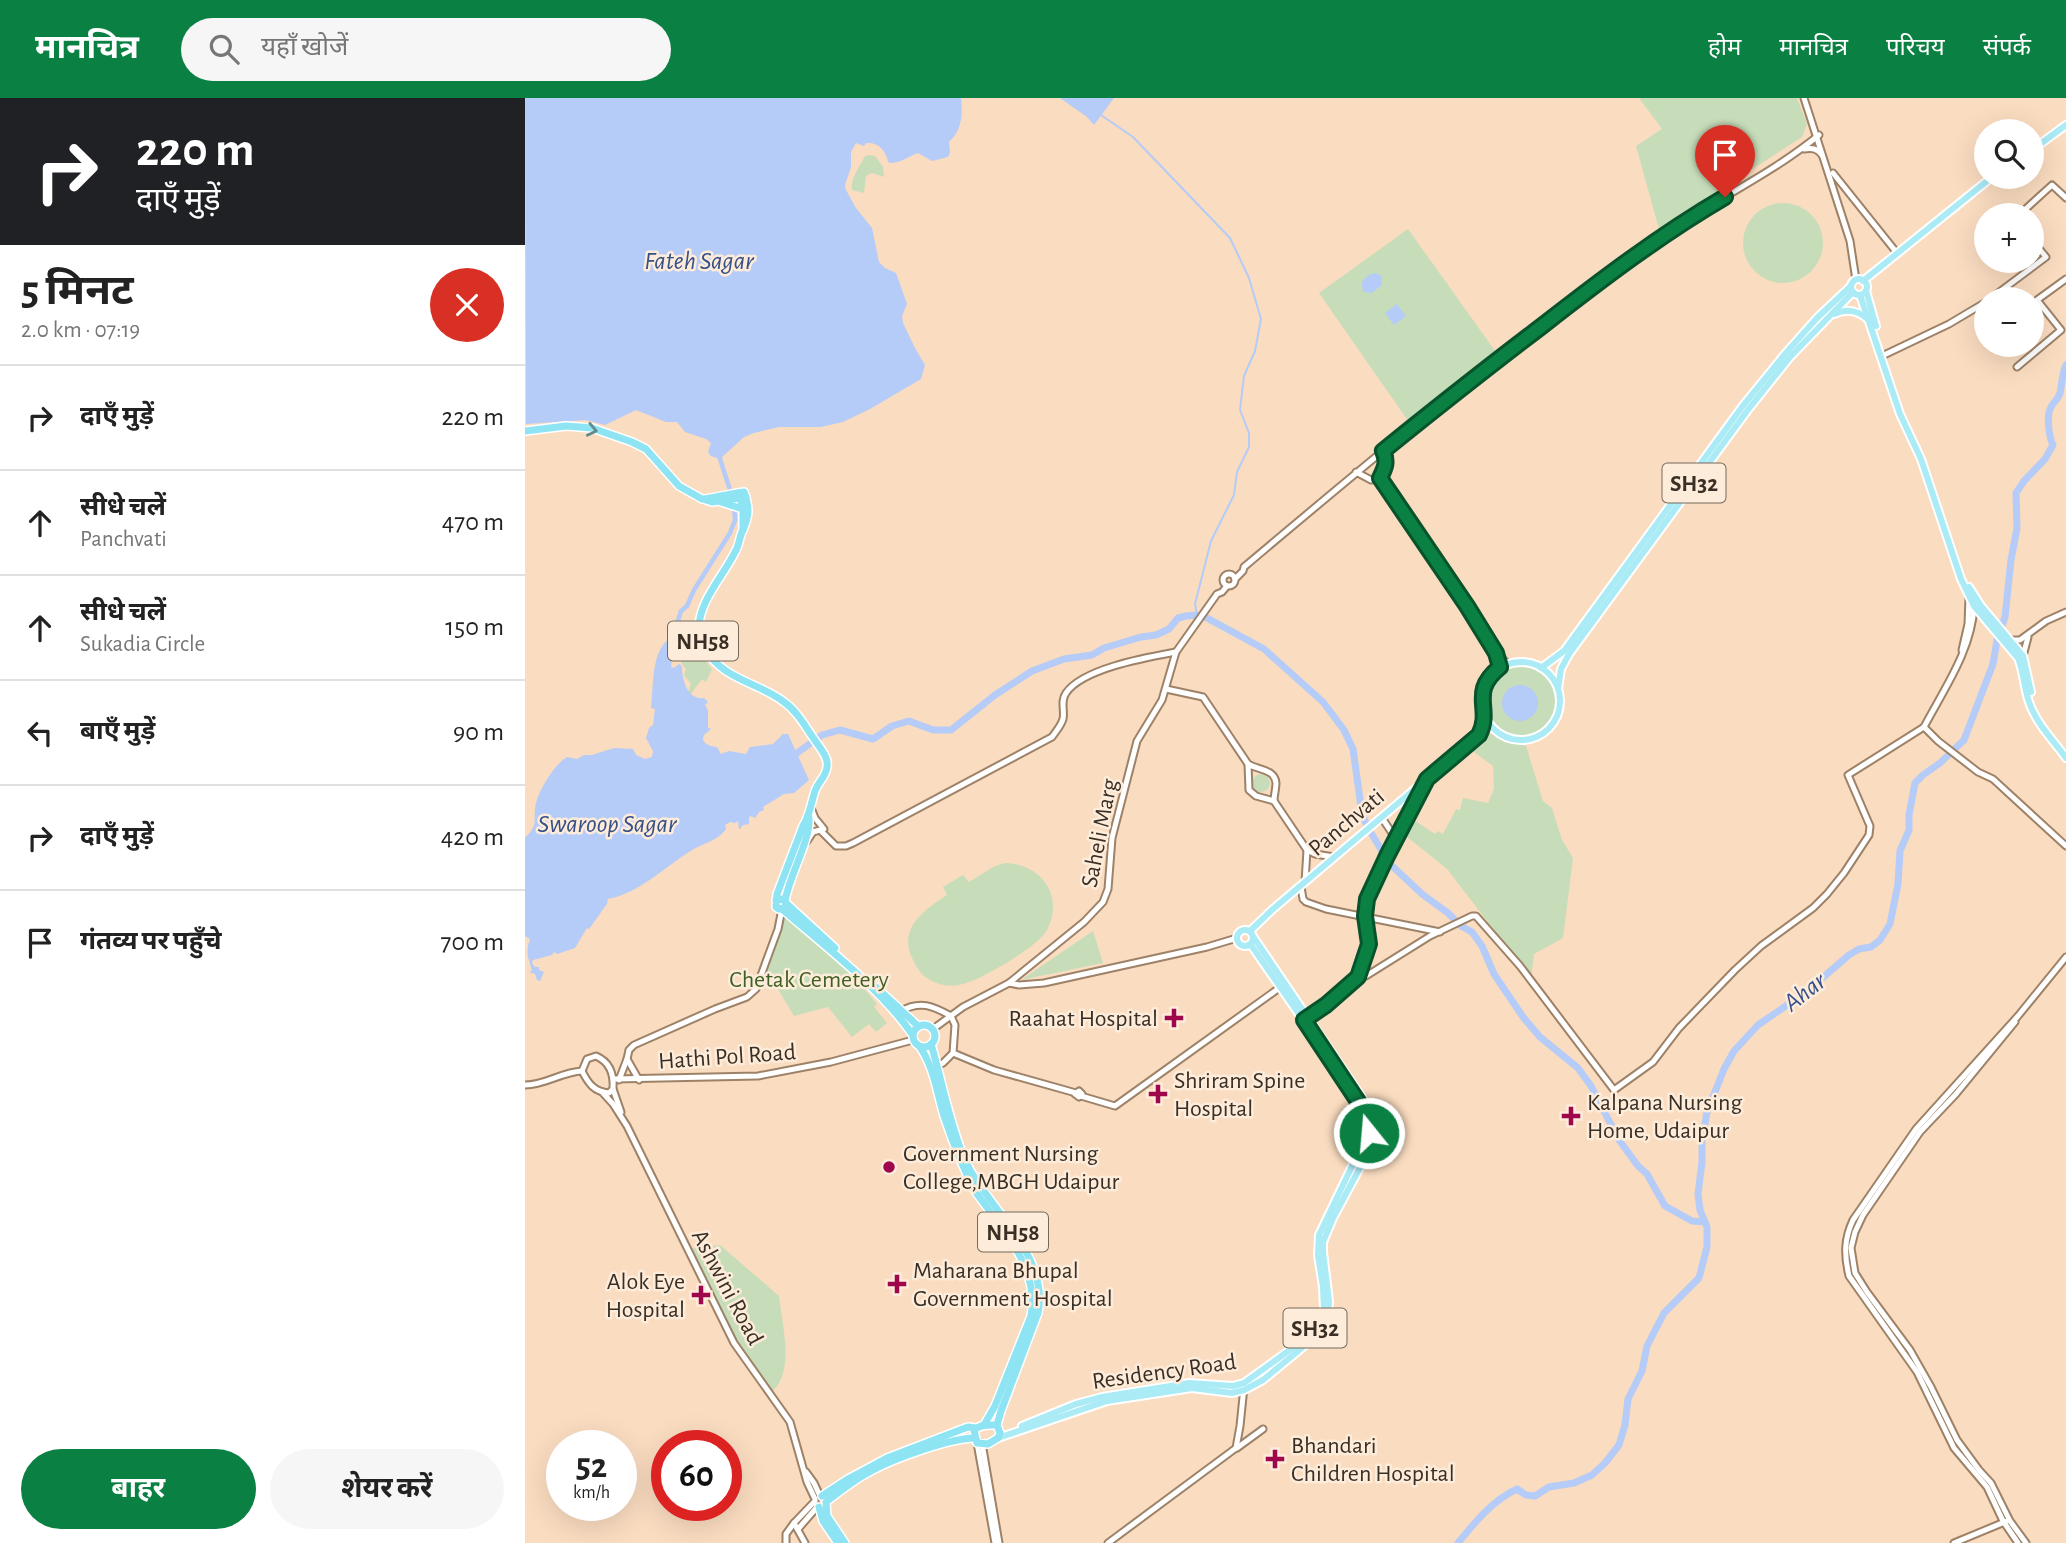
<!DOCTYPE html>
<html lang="hi">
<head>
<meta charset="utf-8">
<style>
  body { margin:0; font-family:"Alegreya Sans","Noto Sans Devanagari",sans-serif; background:#f6f6f6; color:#222; height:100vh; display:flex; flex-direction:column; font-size:26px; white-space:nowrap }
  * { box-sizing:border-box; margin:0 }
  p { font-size:23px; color:#767676 }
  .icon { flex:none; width:38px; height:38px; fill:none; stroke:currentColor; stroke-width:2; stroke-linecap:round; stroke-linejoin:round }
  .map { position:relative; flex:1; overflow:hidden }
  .details { display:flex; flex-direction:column; background:#fff; width:525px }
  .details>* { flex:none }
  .top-card { background:#202124; color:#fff; overflow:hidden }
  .controls { position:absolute; left:1449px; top:21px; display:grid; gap:14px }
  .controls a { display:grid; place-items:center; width:70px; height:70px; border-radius:50%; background:#fff; box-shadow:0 7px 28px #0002; font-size:35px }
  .speed { position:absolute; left:21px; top:1332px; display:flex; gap:14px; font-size:35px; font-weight:700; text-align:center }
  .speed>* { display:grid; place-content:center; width:91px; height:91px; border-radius:50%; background:#fff; box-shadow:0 7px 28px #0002; line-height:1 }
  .speed small { font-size:18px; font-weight:400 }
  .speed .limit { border:10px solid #d22; background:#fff; color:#111 }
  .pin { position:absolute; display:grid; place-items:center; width:60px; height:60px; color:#fff; margin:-72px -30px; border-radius:50% 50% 50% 0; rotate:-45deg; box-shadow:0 0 7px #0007 }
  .pin .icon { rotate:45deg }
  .me { position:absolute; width:77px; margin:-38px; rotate:343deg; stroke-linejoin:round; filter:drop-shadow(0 0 5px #0008) }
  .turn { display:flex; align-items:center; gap:24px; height:147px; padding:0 21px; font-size:32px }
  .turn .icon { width:91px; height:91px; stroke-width:2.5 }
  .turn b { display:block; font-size:49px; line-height:60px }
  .round { display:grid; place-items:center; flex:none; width:74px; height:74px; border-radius:37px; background:#f6f6f6 }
  .summary { display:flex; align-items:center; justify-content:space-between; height:119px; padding:0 21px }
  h1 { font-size:42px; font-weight:700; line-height:52px }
  .cta { display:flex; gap:14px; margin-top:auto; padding:14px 21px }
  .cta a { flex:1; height:80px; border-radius:42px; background:#0b8043; color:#fff; font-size:28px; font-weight:700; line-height:80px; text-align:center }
  .cta a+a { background:#f6f6f6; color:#222 }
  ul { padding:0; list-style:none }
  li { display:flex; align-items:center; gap:21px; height:105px; padding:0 21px; border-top:2px solid #e0e0e0 }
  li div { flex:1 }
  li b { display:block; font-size:26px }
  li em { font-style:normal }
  header { display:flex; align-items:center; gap:42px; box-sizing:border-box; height:98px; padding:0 35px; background:#0b8043; color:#fff }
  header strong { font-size:33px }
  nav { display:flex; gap:38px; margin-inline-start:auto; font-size:24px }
  .search { width:490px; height:63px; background:#f6f6f6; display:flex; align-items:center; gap:18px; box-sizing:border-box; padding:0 24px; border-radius:38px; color:#767676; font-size:26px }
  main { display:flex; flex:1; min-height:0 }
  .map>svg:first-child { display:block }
</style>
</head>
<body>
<header>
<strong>मानचित्र</strong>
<div class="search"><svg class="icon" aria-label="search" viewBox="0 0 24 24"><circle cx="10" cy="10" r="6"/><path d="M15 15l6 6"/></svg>यहाँ खोजें</div>
<nav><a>होम</a><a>मानचित्र</a><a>परिचय</a><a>संपर्क</a></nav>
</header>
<main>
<section class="details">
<div class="top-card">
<div class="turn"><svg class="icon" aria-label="right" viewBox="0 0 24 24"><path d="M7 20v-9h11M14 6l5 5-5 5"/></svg><div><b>220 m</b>दाएँ मुड़ें</div></div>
</div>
<div class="summary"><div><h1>5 मिनट</h1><p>2.0 km · 07:19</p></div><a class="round" style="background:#d93025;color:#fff"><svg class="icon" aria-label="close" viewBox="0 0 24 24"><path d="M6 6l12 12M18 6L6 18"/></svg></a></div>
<ul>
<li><svg class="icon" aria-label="right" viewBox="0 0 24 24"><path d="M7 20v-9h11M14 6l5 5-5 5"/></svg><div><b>दाएँ मुड़ें</b></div><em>220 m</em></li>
<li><svg class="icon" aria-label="ahead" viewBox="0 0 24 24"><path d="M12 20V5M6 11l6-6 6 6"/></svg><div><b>सीधे चलें</b><p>Panchvati</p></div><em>470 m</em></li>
<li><svg class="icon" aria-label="ahead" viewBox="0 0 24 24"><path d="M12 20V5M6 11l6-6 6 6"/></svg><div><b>सीधे चलें</b><p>Sukadia Circle</p></div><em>150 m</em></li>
<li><svg class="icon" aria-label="left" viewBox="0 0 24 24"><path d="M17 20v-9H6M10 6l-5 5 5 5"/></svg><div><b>बाएँ मुड़ें</b></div><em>90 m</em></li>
<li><svg class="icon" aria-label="right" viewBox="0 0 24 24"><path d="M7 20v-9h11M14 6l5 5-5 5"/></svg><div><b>दाएँ मुड़ें</b></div><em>420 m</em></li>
<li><svg class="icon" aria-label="arrive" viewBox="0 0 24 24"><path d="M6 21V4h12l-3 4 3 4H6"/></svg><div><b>गंतव्य पर पहुँचे</b></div><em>700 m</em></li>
</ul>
<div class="cta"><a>बाहर</a><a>शेयर करें</a></div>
</section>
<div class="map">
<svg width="1541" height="1445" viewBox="0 0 1541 1445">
  <rect width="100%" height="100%" fill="#fadcc0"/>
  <g fill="#c7ddb9">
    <polygon points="1114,0 1272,0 1282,26 1277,39 1134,131 1111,48 1137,31"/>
    <path d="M344,57L350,58L358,69L359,79L347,75L341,78L339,95L327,92C325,81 335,68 340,58Z"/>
    <circle cx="1258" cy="145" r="40"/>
    <polygon points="883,131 973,257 886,327 794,195"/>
    <path d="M164,540L171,543V551L187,571L181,584L177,581L165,597L163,594L166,586L159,577L161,571C153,562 148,543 164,540Z"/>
    <circle cx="996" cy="604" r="35"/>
    <polygon points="966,636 1001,648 1018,703 1027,710 1037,742 1048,760 1038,840 1009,856 1006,880 922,771 881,738 889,722 910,736 913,733 918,736 931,711 935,712 938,700 963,705 969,691 968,668 945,651 955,641"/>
    <circle cx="736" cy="685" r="9"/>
    <path d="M480,765C516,766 540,798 522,832C514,848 456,882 438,886C427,889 417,888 407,883C398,879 393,872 389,864C371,831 398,813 422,797L418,789L438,777L444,784L470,768Z"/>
    <polygon points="260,818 324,873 352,906 349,909 362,925 351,934 344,926 327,939 303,909 269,918 247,881 240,879"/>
    <polygon points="568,833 578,865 496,882"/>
    <path d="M195,1147L254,1198C257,1226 271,1277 245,1295L205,1238L167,1150Z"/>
  </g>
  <g fill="#b5cbf8">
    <path d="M0,0H436C438,16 437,32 424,44L425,55L423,59L407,63L393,55C382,59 376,65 364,65C360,52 354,44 341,45L339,48L331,45L326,54V69L320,87L321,92L331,110L347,130L354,164L360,170L371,175L382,206L377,218L378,225L390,250L400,267L396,281L345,311L318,324L296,329H254L229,335L219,339L195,361L186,358L183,354L186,345L181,341L160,334L152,324H141L111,312L80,327L61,322L1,326Z"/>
    <polygon points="535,0 589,0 569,27 562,19"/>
    <path d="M846,176L851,175L857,178V187L847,195L839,194C834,186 838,180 846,176Z"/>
    <polygon points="872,206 881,218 869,227 860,215"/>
    <path d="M152,538L145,559L147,562L146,569L149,570L154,566L157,568C157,582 162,602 179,600L183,604L180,607L183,612V630L186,631C184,633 182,634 180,636C173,645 187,649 192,649L196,656L204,653L221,656L225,649L248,646L258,636H263L284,682L269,695L259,696L238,709L239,712L234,714L230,720L226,718L224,719V726L218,727L214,732L213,723L210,725L205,724L200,727L201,731C192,744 177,745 164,754C139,770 114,795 83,801L82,806L64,831L62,830L50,850L32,856L29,854L27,857L8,862L7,865L10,869H14V872L19,874L15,883L12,882L10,876L4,874L7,873C4,861 0,855 5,841L0,838V740C15,725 7,723 11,705C15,690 29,667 42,659L52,661L59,657H67L89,650L108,651L111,657L120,661L127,659L128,653L121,640L124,630L128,627L130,611L126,610C129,589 125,543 152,538Z"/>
    <circle cx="995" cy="605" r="18"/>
  </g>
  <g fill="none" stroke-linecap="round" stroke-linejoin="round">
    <polyline stroke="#b5cbf8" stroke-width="2" points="576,17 608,39 705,140 724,180 736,221 730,253 719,278 715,312 724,335 724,349 712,374 709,397 686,443 670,506 672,517"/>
    <g stroke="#b5cbf8" stroke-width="4.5">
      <polyline points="195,361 207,398"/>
      <polyline points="148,539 156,513 162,508 169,492 205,435 210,422 209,406"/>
    </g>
    <g stroke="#b5cbf8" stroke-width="7">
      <polyline points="272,655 297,637 315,632 348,641 367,628 384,623 408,632 426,632 470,597 507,573 539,561 567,557 579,550 616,539 631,537 644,531 653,520 661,518 672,517 682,520 739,551 798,604 819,632 828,651 837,716 843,730 865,766 897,796 923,815 936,828 947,834 957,848 969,876 998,919 1015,939 1053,970 1066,988 1094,1042 1113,1068 1122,1076 1140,1108 1167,1123 1180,1124"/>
      <path d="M933,1445C950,1424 968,1402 992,1391L1001,1397L1010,1398L1024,1389L1049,1385L1067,1377L1080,1365L1094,1347L1100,1327L1103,1301L1117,1273L1122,1248L1139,1215L1174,1180L1182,1149V1129L1175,1112L1173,1096L1177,1064V1043L1182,1014L1199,971L1209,953L1233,927L1281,894L1324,857L1334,851L1346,849L1355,842L1365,826L1373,786L1375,753L1384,732V717L1390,685L1398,677L1415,665L1439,642L1468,566L1472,542L1480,519L1486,462L1492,430L1491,395L1499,383L1520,361L1528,347C1524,339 1521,317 1526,309C1529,303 1533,302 1535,295C1537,285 1537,276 1541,267"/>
    </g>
    <defs>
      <g id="tertiary">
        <polyline points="1494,117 1527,87 1541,100"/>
        <polyline points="1465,201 1521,159 1507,142"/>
        <polyline points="1359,257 1424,226 1461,204"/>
        <polyline points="1492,269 1536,232 1512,202 1541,181"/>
        <path d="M831,374L846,382L855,380C860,370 863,364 858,353"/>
        <polyline points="855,380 942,508 971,555 983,566"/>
        <path d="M1449,508C1447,552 1419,591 1399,629L1413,643L1453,674L1468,681L1541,748"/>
        <polyline points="1484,542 1495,542 1521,523 1541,514"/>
        <polyline points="1437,552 1443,526 1444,500"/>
        <polyline points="972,558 975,569"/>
        <polyline points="1498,558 1503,539"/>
        <polyline points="641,591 678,599 723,666"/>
        <path d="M723,666C733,672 750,671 751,685C751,691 749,697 749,703L731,698L724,692Z"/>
        <polyline points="749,703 782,752 790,756 809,759"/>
        <polyline points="286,710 290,720 299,731"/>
        <path d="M282,743L288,734L295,732L311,748H321L328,745L527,639C531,633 536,628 538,621C540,612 535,604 541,595C558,570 624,559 651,554"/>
        <polyline points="780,784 782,752"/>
        <polyline points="776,789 778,801 781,804 801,811 915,834"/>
        <polyline points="833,879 841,878 905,838 947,818 951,818 995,868 1089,992 1128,964 1154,930 1210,872 1236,848 1288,810 1302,796 1319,775 1344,737 1345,728 1323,677 1399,629"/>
        <path d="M376,913C395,902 408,908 426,918L430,927L428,955L418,965L412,968"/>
        <polyline points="1490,924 1431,996 1395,1034 1338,1117 1330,1134 1326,1150 1330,1175 1342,1194 1385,1252 1406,1289 1432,1342 1454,1372 1466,1385 1485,1423 1501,1445"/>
        <polyline points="428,955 469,972 551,995"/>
        <polyline points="94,982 102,961"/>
        <polyline points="114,982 102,961 104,952 109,947 190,911 222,899 231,891 253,831 257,811"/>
        <polygon points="554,993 557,996 554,999 550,996"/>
        <polyline points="556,998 590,1008 757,888"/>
        <polyline points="712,1350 738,1331"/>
        <polyline points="261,1445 261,1436 269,1425"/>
        <polyline points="583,1445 711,1350 715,1328 719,1289"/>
        <polyline points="1429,1445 1482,1423"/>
        <path d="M1493,1445L1478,1423L1462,1389L1429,1350L1392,1274L1324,1178C1319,1157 1319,1141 1328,1122L1391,1031L1493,918L1541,859"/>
      </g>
      <g id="secondary">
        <polyline points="1279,0 1325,143 1331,182"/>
        <path d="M1279,51C1287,50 1292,50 1297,57"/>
        <polyline points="1308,75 1372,155"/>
        <circle cx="704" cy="482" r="6"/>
        <path d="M710,481L718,473L719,469C853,356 987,244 1130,143C1183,105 1244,78 1294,37"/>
        <polyline points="857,720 871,741"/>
        <polyline points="484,885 494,887 519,885 682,849 712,840"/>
        <path d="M782,920C807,905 843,877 844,845C845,836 840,827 840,818C839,813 842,806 842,801L900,684"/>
        <polyline points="408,931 438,909 484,885 559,824 578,804 583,791 587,740 612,643 637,602 651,554 692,496 697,494 702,488"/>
        <path d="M71,958C85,964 89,977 88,991L84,995C69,994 63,985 57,973L62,961Z"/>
        <polyline points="89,981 233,978 306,964 388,942"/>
        <path d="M0,987C21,987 36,974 57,973"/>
        <polyline points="88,991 96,1014"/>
        <polyline points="77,994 88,1006 102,1028 209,1245 265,1324 282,1384 290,1401"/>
        <polyline points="452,1345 470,1445"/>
        <polyline points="457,1345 474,1445"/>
        <polyline points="281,1374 289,1385 295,1398"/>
        <polyline points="273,1431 293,1408"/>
        <polyline points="280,1445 269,1425 290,1403"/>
      </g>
      <g id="primary">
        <polyline points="1507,52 1541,27"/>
        <circle cx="1334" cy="189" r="8"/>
        <polyline points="1338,183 1467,79"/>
        <polyline points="1341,193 1351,228"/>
        <path d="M1335,197L1375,316L1396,361L1436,481L1449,508L1493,560C1499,575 1499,590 1504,604C1511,625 1528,642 1541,660"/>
        <path d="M1309,216C1322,210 1333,212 1344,222"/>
        <polyline points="1444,489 1456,508 1498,558 1506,594"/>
        <circle cx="996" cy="603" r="39"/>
        <polyline points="1016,570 1039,553 1217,309 1260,256 1292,220 1326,188"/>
        <polyline points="1033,591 1036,571 1044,556 1222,313 1265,259 1328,194"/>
        <circle cx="720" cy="840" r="8"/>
        <polyline points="725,833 748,811 954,637 959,627 959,615"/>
        <polyline points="726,847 808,965"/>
        <polyline points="497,1328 551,1306 577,1299 664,1285 708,1288 719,1285 776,1244 795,1222 799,1210 798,1189 793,1157 794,1137 843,1035 842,1017 834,1003"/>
        <polyline points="473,1340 582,1303 667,1290 707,1295 719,1292 738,1282 772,1254 798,1231 803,1217 804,1203 798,1154 798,1144 808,1120 846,1049 851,1031 851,1024 848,1016 729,840"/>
      </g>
      <g id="trunk">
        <path d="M0,333L41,328L67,330L107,344L121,351L154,388L177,401C185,401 209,395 219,394C225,411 224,419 217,434C214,441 214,448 210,454C199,477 173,504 174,531C174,537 178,545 181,551C196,581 235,585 259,604C272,613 280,628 289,641C294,649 304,659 302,669C301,679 293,684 290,693C286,705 285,717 278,728L252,796L251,809L254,811L260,810L261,805L258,801L251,802"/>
        <polyline points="214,395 218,411 218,432"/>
        <polyline points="181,402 187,404 221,399"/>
        <polyline points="196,404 218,411"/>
        <path d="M260,803C264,779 286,740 284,720"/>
        <polyline points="261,805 310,850"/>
        <path d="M257,811C300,848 355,890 387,936"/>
        <polyline points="351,889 393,928"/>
        <circle cx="399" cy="938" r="11"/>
        <path d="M406,946C417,983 424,1024 439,1060C461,1110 525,1156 513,1215L476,1313L472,1327L475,1335L473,1340L463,1346L452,1345L449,1332C456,1326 464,1327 472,1327"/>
        <path d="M395,949C410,971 412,997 420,1021C428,1045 438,1070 450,1093C476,1130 515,1169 506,1218L470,1308L459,1327"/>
        <polyline points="297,1398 323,1381 362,1360 435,1332 443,1329 451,1330"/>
        <polyline points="294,1409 298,1423 313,1445"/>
        <path d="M320,1445L302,1418L301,1404C315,1393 330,1381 346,1373C368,1361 425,1340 450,1340"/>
      </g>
    </defs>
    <use href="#tertiary" stroke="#9d8268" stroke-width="9"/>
    <use href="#secondary" stroke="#9d8268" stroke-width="9"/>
    <use href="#primary" stroke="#fff" stroke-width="10"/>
    <use href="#trunk" stroke="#fff" stroke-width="10"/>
    <use href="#tertiary" stroke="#fff" stroke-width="5"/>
    <use href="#secondary" stroke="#fff" stroke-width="5"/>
    <use href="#primary" stroke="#aaebf6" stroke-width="6"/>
    <use href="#trunk" stroke="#8ee4f3" stroke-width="7"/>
  </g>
  <defs><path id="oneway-chevron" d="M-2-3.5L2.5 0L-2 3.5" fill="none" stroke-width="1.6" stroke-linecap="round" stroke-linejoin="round" transform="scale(1.75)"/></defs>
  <use stroke="#648a8c" href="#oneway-chevron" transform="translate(67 332) rotate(12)"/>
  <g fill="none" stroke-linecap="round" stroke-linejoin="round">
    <defs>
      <path id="route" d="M844,1035L842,1017L779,922L801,907L833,879L844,846L840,818L842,801L862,758L902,681L954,637C968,610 943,595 975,569L971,555L942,508L855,380C860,370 863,364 858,353C910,311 963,269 1017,228C1076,182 1135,137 1200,99"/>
    </defs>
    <use href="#route" stroke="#07532c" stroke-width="18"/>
    <use href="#route" stroke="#0b8043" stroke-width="12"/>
  </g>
  <g fill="#9f074d" stroke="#feecdb" stroke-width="2.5">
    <path d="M645.5 909.5h7v7h7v7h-7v7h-7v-7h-7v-7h7z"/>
    <path d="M629.5 985.5h7v7h7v7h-7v7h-7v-7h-7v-7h7z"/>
    <path d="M1042.5 1007.5h7v7h7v7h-7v7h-7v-7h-7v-7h7z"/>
    <circle cx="364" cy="1069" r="7"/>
    <path d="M368.5 1175.5h7v7h7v7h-7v7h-7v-7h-7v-7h7z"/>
    <path d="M172.5 1186.5h7v7h7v7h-7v7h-7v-7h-7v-7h7z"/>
    <path d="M746.5 1350.5h7v7h7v7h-7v7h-7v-7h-7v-7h7z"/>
  </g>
  <g text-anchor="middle" stroke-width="5" stroke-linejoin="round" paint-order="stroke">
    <g fill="#feecdb" stroke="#75685b" stroke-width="2">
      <rect x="1137.5" y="365.5" width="63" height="39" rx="5"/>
      <rect x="143" y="523.5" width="70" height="39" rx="5"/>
      <rect x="453" y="1114.5" width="70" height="39" rx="5"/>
      <rect x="758.5" y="1210.5" width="63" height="39" rx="5"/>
    </g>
    <g font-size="23" font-weight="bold" fill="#3a2f24">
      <text x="1169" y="393">SH32</text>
      <text x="178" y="551">NH58</text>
      <text x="488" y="1142">NH58</text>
      <text x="790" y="1238">SH32</text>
    </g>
    <g font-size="24" fill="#3a2f24" stroke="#feecdb">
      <text transform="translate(821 724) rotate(-40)" y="8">Panchvati</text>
      <text transform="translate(574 735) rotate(-79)" y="8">Saheli Marg</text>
      <text transform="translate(202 958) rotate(-4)" y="8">Hathi Pol Road</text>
      <text transform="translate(203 1189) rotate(62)" y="8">Ashwini Road</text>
      <text transform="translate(639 1273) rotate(-8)" y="8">Residency Road</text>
    </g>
    <g font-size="24" fill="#3f6022" stroke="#feecdb">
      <text x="284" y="889">Chetak Cemetery</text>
    </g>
    <g font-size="24" fill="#3a2f24" stroke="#feecdb" text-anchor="start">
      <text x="633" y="928" text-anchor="end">Raahat Hospital</text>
      <text x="649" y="990">Shriram Spine<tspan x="649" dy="28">Hospital</tspan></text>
      <text x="1062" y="1012">Kalpana Nursing<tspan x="1062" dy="28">Home, Udaipur</tspan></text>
      <text x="378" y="1063">Government Nursing<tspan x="378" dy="28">College,MBGH Udaipur</tspan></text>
      <text x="388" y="1180">Maharana Bhupal<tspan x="388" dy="28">Government Hospital</tspan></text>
      <text x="160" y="1191" text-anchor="end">Alok Eye<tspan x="160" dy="28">Hospital</tspan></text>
      <text x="766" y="1355">Bhandari<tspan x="766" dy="28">Children Hospital</tspan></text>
    </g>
    <g font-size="26" font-style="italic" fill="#375188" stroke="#feecdb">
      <text x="174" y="171">Fateh Sagar</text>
      <text x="82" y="734">Swaroop Sagar</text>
      <text transform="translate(1279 893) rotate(-38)" y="9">Ahar</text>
    </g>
  </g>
</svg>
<div class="controls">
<a><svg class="icon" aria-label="search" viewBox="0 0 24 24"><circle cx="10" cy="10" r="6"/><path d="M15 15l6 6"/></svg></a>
<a>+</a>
<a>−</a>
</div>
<div class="speed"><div>52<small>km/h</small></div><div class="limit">60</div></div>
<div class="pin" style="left:1200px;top:99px;background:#d93025"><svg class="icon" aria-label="arrive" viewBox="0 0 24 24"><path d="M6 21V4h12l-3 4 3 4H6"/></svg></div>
<svg class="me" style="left:844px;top:1035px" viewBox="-20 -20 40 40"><circle r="17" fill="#0b8043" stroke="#fff" stroke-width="3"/><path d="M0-11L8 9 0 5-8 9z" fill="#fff"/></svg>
</div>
</main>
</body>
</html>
